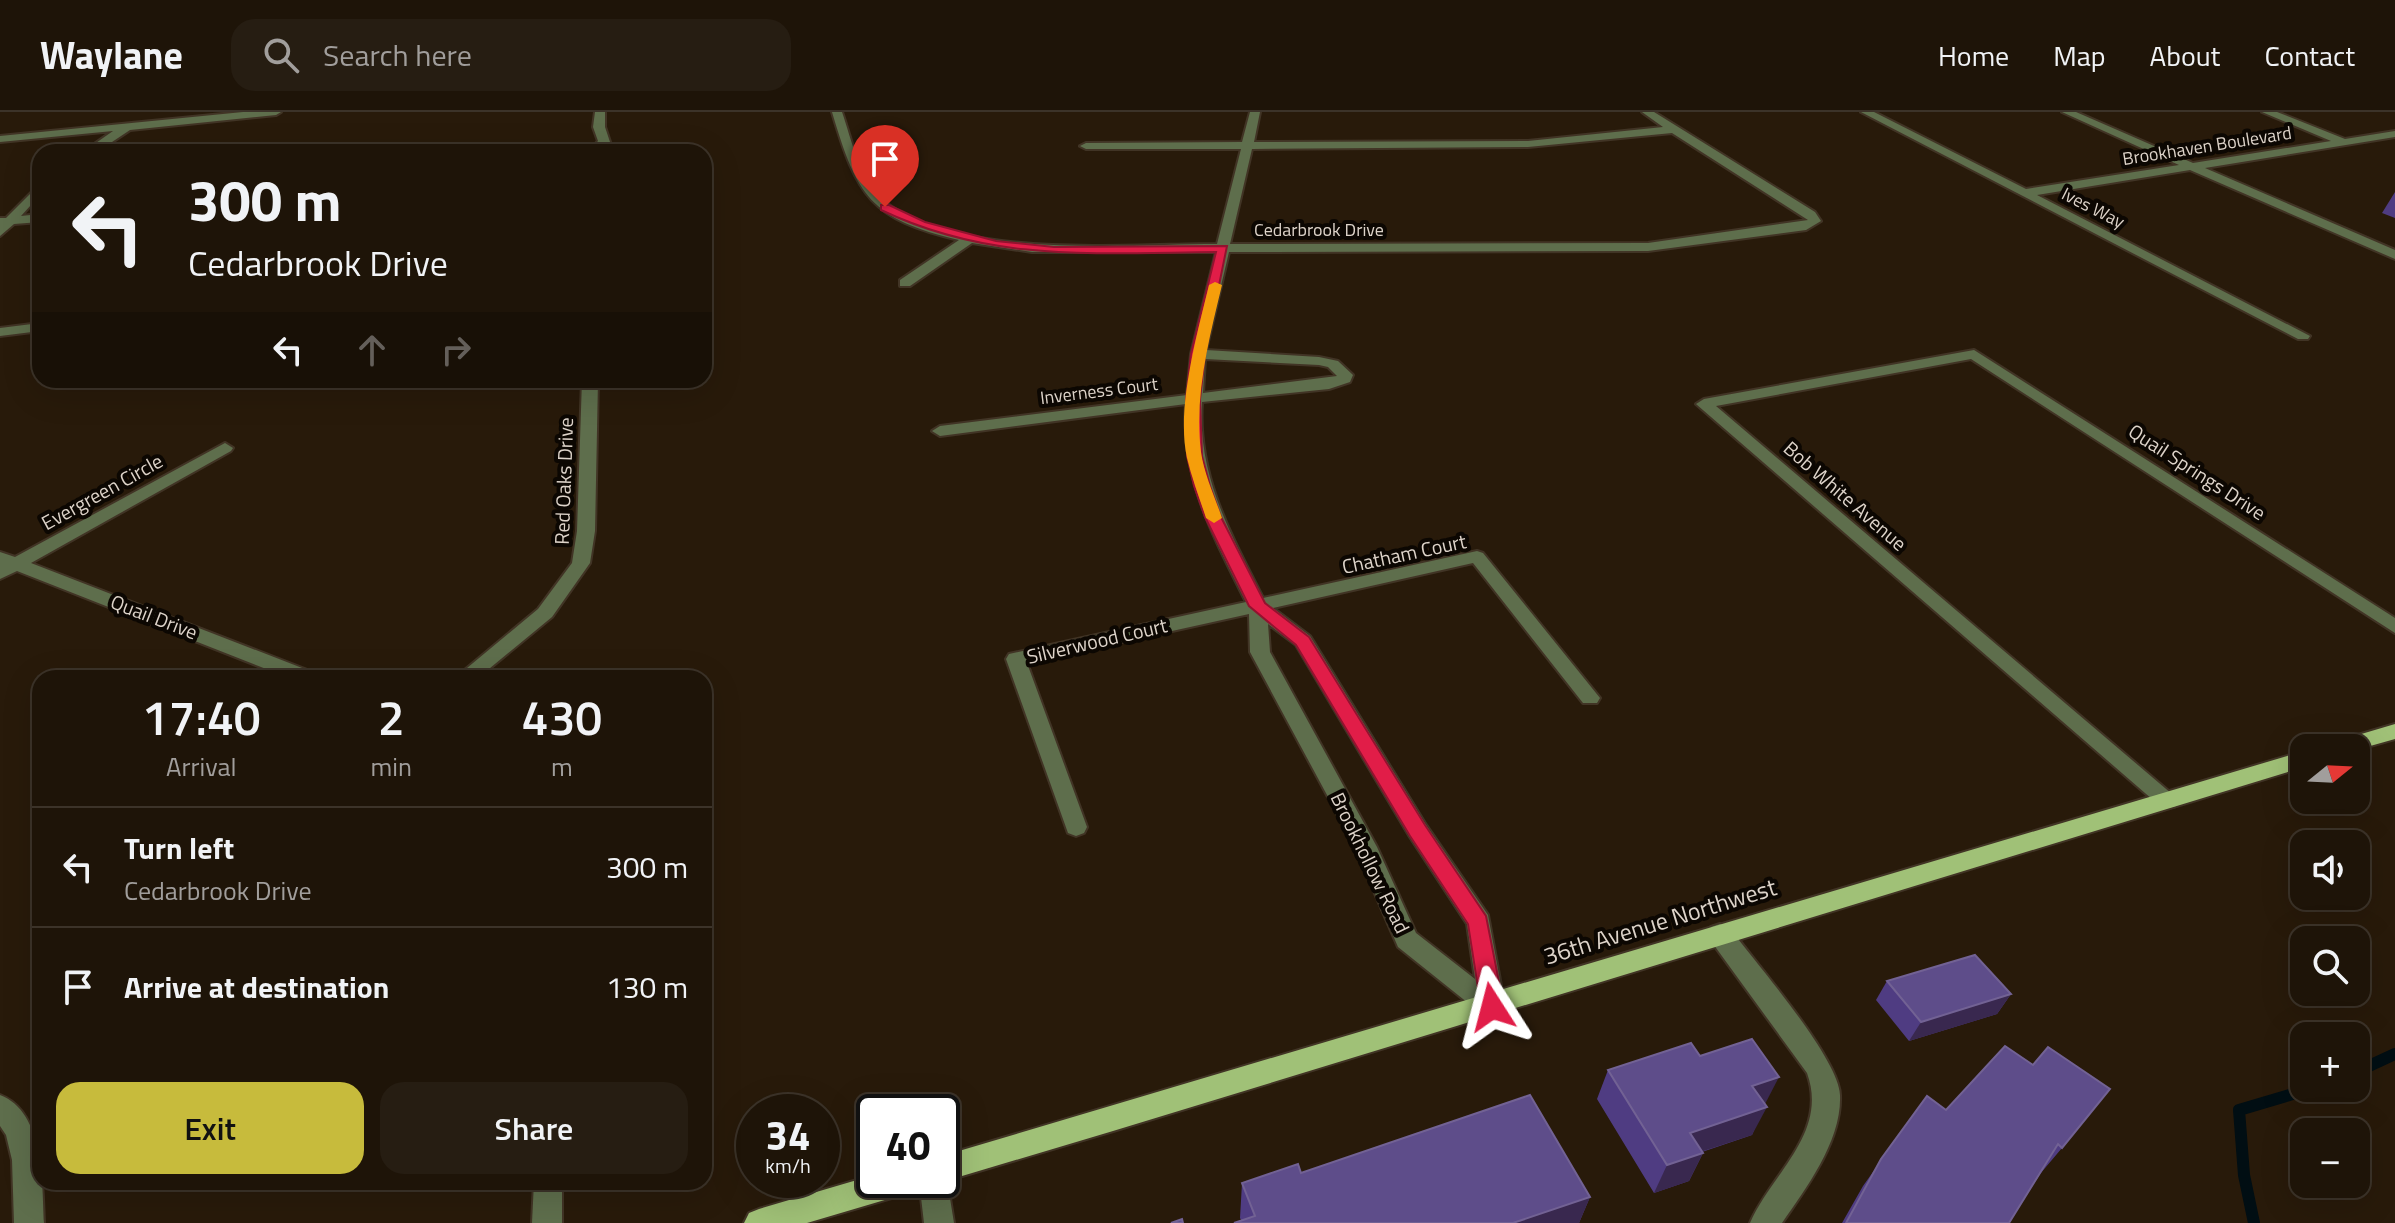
<!DOCTYPE html>
<html lang="en">
<head>
<meta charset="utf-8">
<style>
  body { margin:0; font-family:"Titillium Web",sans-serif; background:#261d12; color:#f1f3f6; height:100vh; display:flex; flex-direction:column; font-size:30px; white-space:nowrap }
  * { box-sizing:border-box; margin:0 }
  p { font-size:26px; color:#a19e9c }
  .icon { flex:none; width:44px; height:44px; fill:none; stroke:currentColor; stroke-width:2; stroke-linecap:round; stroke-linejoin:round }
  .map { position:relative; flex:1; overflow:hidden }
  .details { position:absolute; left:32px; top:558px; width:680px; height:520px; display:flex; flex-direction:column; background:#1e1408; border-radius:24px; box-shadow:0 8px 32px #0002,0 0 0 2px #3c3329 }
  .details>* { flex:none }
  .banner { position:absolute; left:32px; top:32px; width:680px; height:244px; border-radius:24px; box-shadow:0 8px 32px #0002,0 0 0 2px #3c3329; background:#1e1408; color:#f1f3f6; overflow:hidden }
  .needle { width:52px; rotate:72deg }
  .controls { position:absolute; left:2290px; top:622px; display:grid; gap:16px }
  .controls a { display:grid; place-items:center; width:80px; height:80px; border-radius:16px; background:#1e1408; box-shadow:0 8px 32px #0002,0 0 0 2px #3c3329; font-size:40px }
  .speed { position:absolute; left:736px; top:982px; display:flex; gap:16px; font-size:40px; font-weight:700; text-align:center }
  .speed>* { display:grid; place-content:center; width:104px; height:104px; border-radius:50%; background:#1e1408; box-shadow:0 8px 32px #0002,0 0 0 2px #3c3329; line-height:1 }
  .speed small { font-size:20px; font-weight:400 }
  .speed .limit { border:4px solid #111; border-radius:12px; background:#fff; color:#111 }
  .pin { position:absolute; display:grid; place-items:center; width:68px; height:68px; color:#fff; margin:-82px -34px; border-radius:50% 50% 50% 0; rotate:-45deg; box-shadow:0 0 8px #0007 }
  .pin .icon { rotate:45deg }
  .me { position:absolute; width:88px; margin:-44px; rotate:351deg; stroke-linejoin:round; filter:drop-shadow(0 0 6px #0008) }
  .turn { display:flex; align-items:center; gap:28px; height:168px; padding:0 24px; font-size:36px }
  .turn .icon { width:104px; height:104px; stroke-width:2.5 }
  .turn b { display:block; font-size:56px; line-height:68px }
  .lanes { display:flex; align-items:center; height:76px; padding:0 24px; background:#0003; justify-content:center; gap:40px; direction:ltr }
  .lanes .off { opacity:.35 }
  .eta { display:flex; justify-content:space-evenly; align-items:center; height:136px; text-align:center }
  .eta b { font-size:48px; font-weight:600; line-height:56px }
  .primary-button { display:flex; gap:16px; margin-top:auto; padding:16px 24px }
  .primary-button a { flex:1; height:92px; border-radius:24px; background:#c7bb3c; color:#111; font-size:32px; font-weight:600; line-height:92px; text-align:center }
  .primary-button a+a { background:#261d12; color:#f1f3f6 }
  ul { padding:0; list-style:none }
  li { display:flex; align-items:center; gap:24px; height:120px; padding:0 24px; border-top:2px solid #3c3329 }
  li div { flex:1 }
  li b { display:block; font-size:30px }
  li em { font-style:normal }
  header { display:flex; align-items:center; gap:48px; box-sizing:border-box; height:112px; padding:0 40px; background:#1e1408; border-bottom:2px solid #3c3329 }
  header strong { font-size:38px }
  nav { display:flex; gap:44px; margin-inline-start:auto; font-size:28px }
  .search { width:560px; height:72px; background:#261d12; display:flex; align-items:center; gap:20px; box-sizing:border-box; padding:0 28px; border-radius:24px; color:#a19e9c; font-size:30px }
  .map>svg:first-child { display:block }
</style>
</head>
<body>
<header>
<strong>Waylane</strong>
<div class="search"><svg class="icon" aria-label="search" viewBox="0 0 24 24"><circle cx="10" cy="10" r="6"/><path d="M15 15l6 6"/></svg>Search here</div>
<nav><a>Home</a><a>Map</a><a>About</a><a>Contact</a></nav>
</header>
<div class="map">
<svg width="2395" height="1111" viewBox="0 0 2395 1111">
  <rect width="100%" height="100%" fill="#281a0a"/>
  <g fill="none" stroke-linecap="round" stroke-linejoin="round">
    <g stroke="#010e13" stroke-width="12">
      <polyline points="2356,960 2395,942"/>
      <polyline points="2254,1111 2244,1063 2239,998 2313,976"/>
    </g>
    <defs>
      <g id="minor">
        <polygon points="243,0 281,0 276,3 130,18 97,40 83,40 113,19 0,30 0,24"/>
        <polygon points="595,0 605,0 605,15 610,30 600,40 588,40 598,29 593,15"/>
        <path d="M832,0H842C852,29 859,66 883,88C951,148 1130,132 1217,132L1241,37H1086L1080,34L1086,31L1242,30L1250,0H1260L1254,30L1528,29L1663,15L1642,0H1654L1815,100L1821,109L1806,118L1648,139L1229,140L1206,238L1319,245L1338,249L1353,263L1350,270L1329,277L1202,290C1197,363 1231,423 1263,486L1477,439L1483,441L1600,586L1597,591H1583L1473,451L1273,496L1310,524L1426,713L1488,803L1505,895L1501,903L1492,906L1483,903L1398,835L1355,735L1250,540L1249,502L1027,551L1087,715L1084,721L1076,724L1068,721L1006,547L1009,542L1246,490C1215,427 1180,365 1186,292L940,324L932,319L940,314L1187,283L1191,242L1216,140H1032L972,131L910,174H900V168L959,128C870,107 857,84 832,0ZM1672,21L1808,108L1648,131L1230,132L1252,37L1528,35ZM1205,247L1319,253L1328,255L1337,264L1203,281ZM1268,512L1296,533L1410,725L1467,812L1475,867L1416,821L1377,735L1270,540Z"/>
        <polygon points="1861,0 1874,0 2026,77 2179,53 2062,0 2076,0 2193,51 2331,29 2262,0 2277,0 2345,27 2395,19 2395,25 2205,56 2395,138 2395,147 2190,58 2037,83 2310,224 2308,227 2298,227"/>
        <polygon points="40,72 40,83 21,104 40,102 40,110 14,112 0,124 0,106 6,106"/>
        <polygon points="40,211 40,219 0,224 0,216"/>
        <polygon points="1974,238 2395,506 2395,521 1971,247 1716,294 2179,688 2176,694 2168,696 2160,694 1696,292 1704,287"/>
        <polygon points="582,268 598,268 595,419 590,451 552,505 478,566 455,566 538,497 572,451 577,419"/>
        <polygon points="225,331 233,336 231,339 31,451 315,561 318,566 289,566 17,459 0,467 0,440 15,445"/>
        <path d="M1720,812L1729,815C1754,849 1839,946 1840,983C1842,1028 1807,1075 1782,1111H1750C1771,1062 1829,1021 1807,961L1711,829L1708,822L1711,815Z"/>
        <path d="M0,983C45,1000 42,1073 44,1111H14L12,1048L6,1023L0,1014Z"/>
        <polygon points="942,1058 947,1068 954,1111 924,1111 919,1068 942,1068"/>
        <polygon points="534,1070 562,1070 562,1111 532,1111"/>
      </g>
      <g id="major">
        <polygon points="2395,612 2395,627 2356,638 2356,636 2328,636 2331,631"/>
        <polygon points="2304,639 2304,655 1113,1019 942,1070 936,1068 942,1068 942,1044"/>
        <polygon points="874,1063 874,1068 919,1068 915,1078 905,1082 807,1111 744,1111 749,1101 759,1097"/>
      </g>
    </defs>
    <use href="#minor" stroke="#413425" stroke-width="4"/>
    <use href="#major" stroke="#413425" stroke-width="4"/>
    <use href="#minor" fill="#5e6e4c" fill-rule="evenodd"/>
    <use href="#major" fill="#a0c177" fill-rule="evenodd"/>
  </g>
  <g fill="#4f3c82">
    <polygon points="2395,80 2395,106 2382,101"/>
    <polygon points="1887,869 2011,882 1997,902 1909,929 1876,888"/>
    <polygon points="2005,934 2062,1036 2040,1062 2009,1111 1842,1111 1863,1074 1927,984 1946,998"/>
    <polygon points="1700,944 1765,992 1752,1023 1702,1040 1703,1041 1689,1069 1654,1081 1597,987 1608,958"/>
    <polygon points="1301,1061 1590,1085 1579,1111 1234,1111 1241,1108 1240,1106 1242,1071"/>
  </g>
  <g fill="#39284f">
    <polygon points="2011,882 1997,902 1909,929 1921,910"/>
    <polygon points="1779,965 1764,994 1752,974"/>
    <polygon points="1767,995 1752,1023 1676,1048 1690,1021"/>
    <polygon points="1703,1041 1689,1069 1654,1081 1667,1053"/>
    <polygon points="1590,1085 1579,1111 1513,1111"/>
  </g>
  <g fill="#5e4d8a" stroke="#726294" stroke-width="2">
    <polygon points="1975,843 2011,882 1921,910 1887,869"/>
    <polygon points="1752,927 1779,965 1752,974 1767,995 1690,1021 1703,1041 1667,1053 1608,958 1691,931 1700,944"/>
    <polygon points="2005,934 2033,953 2048,935 2110,977 2062,1036 2058,1032 2009,1111 1846,1111 1881,1047 1927,984 1946,998"/>
    <polygon points="1530,983 1590,1085 1513,1111 1234,1111 1255,1104 1242,1071 1298,1052 1301,1061"/>
    <polygon points="1182,1107 1183,1111 1171,1111"/>
  </g>
  <path fill="#e11d48" stroke="#92132f" stroke-width="2" d="M881,93H889L925,110L996,129L1054,135L1227,134L1205,242L1200,287L1202,344L1210,374L1221,405L1265,491L1309,525L1425,713L1486,804L1504,895L1501,902L1492,905L1484,902L1481,895L1468,812L1410,724L1296,533L1249,494L1205,405L1194,374L1187,344L1186,287L1191,242L1216,140C1097,141 992,151 881,98Z"/>
  <path fill="#f59e0b" d="M1215,170L1222,173C1209,227 1194,284 1201,340C1204,362 1215,385 1222,406L1214,411L1206,406C1200,387 1192,367 1187,346C1176,296 1197,223 1209,173Z"/>
  <g text-anchor="middle" stroke-width="8" stroke-linejoin="round" paint-order="stroke">
    <g font-size="18" fill="#ddd3c9" stroke="#0c0702">
      <text transform="translate(2207 34) rotate(-9)" y="6">Brookhaven Boulevard</text>
      <text transform="translate(2093 96) rotate(27)" y="6">Ives Way</text>
      <text x="1319" y="124">Cedarbrook Drive</text>
      <text transform="translate(1099 279) rotate(-7)" y="6">Inverness Court</text>
    </g>
    <g font-size="20" fill="#ddd3c9" stroke="#0c0702">
      <text transform="translate(2197 360) rotate(33)" y="7">Quail Springs Drive</text>
      <text transform="translate(564 369) rotate(-88)" y="7">Red Oaks Drive</text>
      <text transform="translate(102 380) rotate(-29)" y="7">Evergreen Circle</text>
      <text transform="translate(1845 384) rotate(41)" y="7">Bob White Avenue</text>
      <text transform="translate(1404 442) rotate(-12)" y="7">Chatham Court</text>
      <text transform="translate(154 505) rotate(21)" y="7">Quail Drive</text>
      <text transform="translate(1097 529) rotate(-13)" y="7">Silverwood Court</text>
      <text transform="translate(1370 751) rotate(64)" y="7">Brookhollow Road</text>
    </g>
    <g font-size="24" fill="#ddd3c9" stroke="#0c0702">
      <text transform="translate(1660 810) rotate(-17)" y="8">36th Avenue Northwest</text>
    </g>
  </g>
</svg>
<div class="controls">
<a><svg class="needle" viewBox="-14 -14 28 28"><path d="M0-13l5 13h-10z" fill="#e53935"/><path d="M0 13l5-13h-10z" fill="#a19e9c"/></svg></a>
<a><svg class="icon" aria-label="sound" viewBox="0 0 24 24"><path d="M4 9h4l5-4v14l-5-4H4zM17 9q2 3 0 6"/></svg></a>
<a><svg class="icon" aria-label="search" viewBox="0 0 24 24"><circle cx="10" cy="10" r="6"/><path d="M15 15l6 6"/></svg></a>
<a>+</a>
<a>−</a>
</div>
<div class="speed"><div>34<small>km/h</small></div><div class="limit">40</div></div>
<div class="pin" style="left:885px;top:95px;background:#d93025"><svg class="icon" aria-label="arrive" viewBox="0 0 24 24"><path d="M6 21V4h12l-3 4 3 4H6"/></svg></div>
<svg class="me" style="left:1492px;top:895px" viewBox="-20 -20 40 40"><path d="M0-17L14 15 0 8-14 15z" fill="#e11d48" stroke="#fff" stroke-width="4"/></svg>
<div class="banner">
<div class="turn"><svg class="icon" aria-label="left" viewBox="0 0 24 24"><path d="M17 20v-9H6M10 6l-5 5 5 5"/></svg><div><b>300 m</b>Cedarbrook Drive</div></div>
<div class="lanes"><svg class="icon" aria-label="left" viewBox="0 0 24 24"><path d="M17 20v-9H6M10 6l-5 5 5 5"/></svg><svg class="icon off" aria-label="ahead" viewBox="0 0 24 24"><path d="M12 20V5M6 11l6-6 6 6"/></svg><svg class="icon off" aria-label="right" viewBox="0 0 24 24"><path d="M7 20v-9h11M14 6l5 5-5 5"/></svg></div>
</div>
<section class="details">
<div class="eta">
<div><b>17:40</b><p>Arrival</p></div>
<div><b>2</b><p>min</p></div>
<div><b>430</b><p>m</p></div>
</div>
<ul>
<li><svg class="icon" aria-label="left" viewBox="0 0 24 24"><path d="M17 20v-9H6M10 6l-5 5 5 5"/></svg><div><b>Turn left</b><p>Cedarbrook Drive</p></div><em>300 m</em></li>
<li><svg class="icon" aria-label="arrive" viewBox="0 0 24 24"><path d="M6 21V4h12l-3 4 3 4H6"/></svg><div><b>Arrive at destination</b></div><em>130 m</em></li>
</ul>
<div class="primary-button"><a>Exit</a><a>Share</a></div>
</section>
</div>
</body>
</html>
